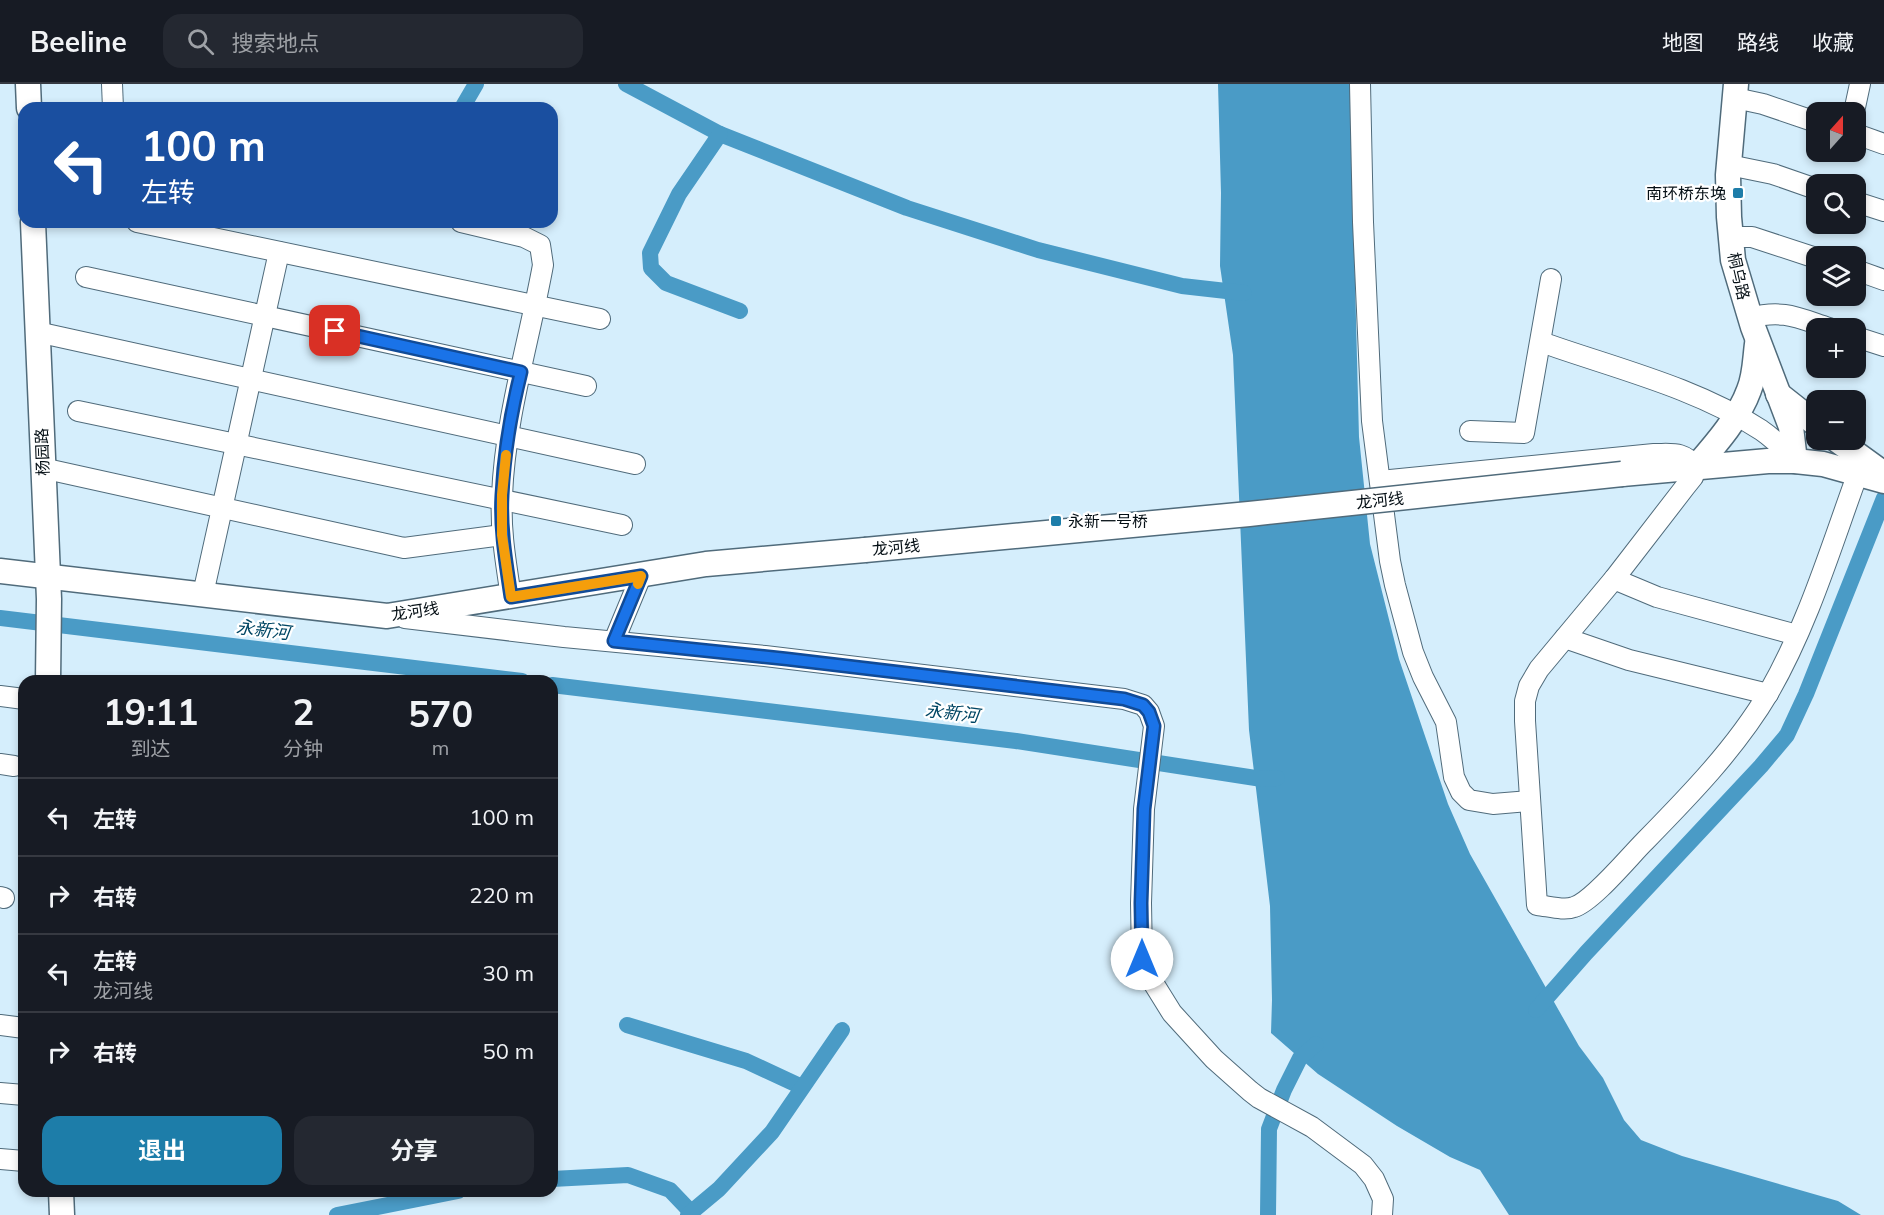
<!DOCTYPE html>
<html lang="zh">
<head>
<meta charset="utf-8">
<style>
  body { margin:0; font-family:Mulish,"Noto Sans SC",sans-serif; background:#242831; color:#f1f3f6; height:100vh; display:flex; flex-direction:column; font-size:22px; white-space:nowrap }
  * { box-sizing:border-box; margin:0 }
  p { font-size:20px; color:#9ea1a6 }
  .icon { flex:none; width:33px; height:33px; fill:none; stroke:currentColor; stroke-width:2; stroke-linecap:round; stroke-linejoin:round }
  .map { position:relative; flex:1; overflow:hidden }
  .panel { position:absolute; left:18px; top:591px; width:540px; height:522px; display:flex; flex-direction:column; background:#171b24; border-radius:18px; box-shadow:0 3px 9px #0003 }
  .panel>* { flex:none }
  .hud { position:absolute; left:18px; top:18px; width:540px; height:126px; border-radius:18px; box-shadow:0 3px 9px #0003; background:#1a4fa0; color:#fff; overflow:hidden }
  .needle { width:39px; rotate:21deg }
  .buttons { position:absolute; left:1806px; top:18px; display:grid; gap:12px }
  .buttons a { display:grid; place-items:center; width:60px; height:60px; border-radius:12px; background:#171b24; box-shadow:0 3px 9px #0003; font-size:30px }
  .pin { position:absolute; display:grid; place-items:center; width:51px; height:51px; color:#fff; margin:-26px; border-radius:12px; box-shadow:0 3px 9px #0006 }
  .me { position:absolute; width:66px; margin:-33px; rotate:0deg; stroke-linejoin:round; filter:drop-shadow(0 0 4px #0008) }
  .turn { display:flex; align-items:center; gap:21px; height:126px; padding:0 24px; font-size:27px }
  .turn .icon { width:78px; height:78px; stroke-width:2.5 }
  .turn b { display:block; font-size:42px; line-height:51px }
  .eta { display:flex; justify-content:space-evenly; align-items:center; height:102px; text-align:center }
  .eta b { font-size:36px; font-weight:700; line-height:42px }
  .action { display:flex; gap:12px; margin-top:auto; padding:12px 24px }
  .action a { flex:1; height:69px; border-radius:18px; background:#1d7da9; color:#fff; font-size:24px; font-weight:700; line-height:69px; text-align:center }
  .action a+a { background:#242831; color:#f1f3f6 }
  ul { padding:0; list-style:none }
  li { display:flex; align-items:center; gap:18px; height:78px; padding:0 24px; border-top:2px solid #363941 }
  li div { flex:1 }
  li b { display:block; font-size:22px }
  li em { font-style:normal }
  header { display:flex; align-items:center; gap:36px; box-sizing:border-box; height:84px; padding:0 30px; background:#171b24; border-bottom:2px solid #363941 }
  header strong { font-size:28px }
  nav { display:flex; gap:33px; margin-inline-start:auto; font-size:21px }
  .search { width:420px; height:54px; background:#242831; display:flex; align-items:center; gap:15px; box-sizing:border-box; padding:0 21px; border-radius:18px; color:#9ea1a6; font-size:22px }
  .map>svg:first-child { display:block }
</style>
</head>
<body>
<header>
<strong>Beeline</strong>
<div class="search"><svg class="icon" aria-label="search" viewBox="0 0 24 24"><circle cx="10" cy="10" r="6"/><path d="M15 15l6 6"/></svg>搜索地点</div>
<nav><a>地图</a><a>路线</a><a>收藏</a></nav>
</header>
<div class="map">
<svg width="1884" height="1131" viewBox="0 0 1884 1131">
  <rect width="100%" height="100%" fill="#d5eefc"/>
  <polygon fill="#4a9bc6" points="1218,0 1350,0 1359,353 1370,460 1399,575 1448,720 1470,770 1579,962 1603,994 1624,1036 1641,1056 1682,1072 1838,1117 1861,1131 1509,1131 1480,1086 1450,1073 1397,1042 1318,990 1271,949 1272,916 1270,822 1249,646 1233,271 1220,182 1221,109"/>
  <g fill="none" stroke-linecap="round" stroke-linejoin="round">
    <g stroke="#4a9bc6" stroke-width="16">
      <polyline points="626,0 720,50 907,124 1038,166 1182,202 1244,209"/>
      <polyline points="462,24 476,0"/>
      <polyline points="720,50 679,110 650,169 651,184 666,199 740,227"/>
      <polyline points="0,534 522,597"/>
      <polyline points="552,601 1016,657 1262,695 1277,694"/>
      <polyline points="1536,926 1586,869 1761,682 1787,651 1806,610 1884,414"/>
      <polyline points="627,941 746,977 802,1003"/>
      <polyline points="552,1095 628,1091 670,1106 691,1128"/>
      <polyline points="337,1131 458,1107"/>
      <polyline points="688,1131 719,1105 772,1048 842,946"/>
      <polyline points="1268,1131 1269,1045 1284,1006 1300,974 1316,960"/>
    </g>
    <defs>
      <g id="minor">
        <polyline points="112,0 113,24"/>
        <polyline points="1360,0 1363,138 1372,337 1390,477 1395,501 1413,568 1423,593 1446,638 1454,693 1461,708 1469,716 1493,720 1530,717"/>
        <polyline points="1735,14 1763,20 1816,38"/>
        <polyline points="1854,28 1860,0"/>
        <polyline points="1856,50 1884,60"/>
        <polyline points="1729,81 1773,90 1816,105"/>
        <polyline points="1856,118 1884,127"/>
        <polyline points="137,138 600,235"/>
        <path d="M461,138L524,153L540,161L543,181C529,258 505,334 502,412C500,446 506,479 511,513"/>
        <polyline points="1731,153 1752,153 1816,174"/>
        <polyline points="1856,186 1884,196"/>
        <polyline points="86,193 586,302"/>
        <path d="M1750,234C1783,225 1798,234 1829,244"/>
        <polyline points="37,248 635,380"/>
        <polyline points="1856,253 1884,262"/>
        <path d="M1541,258C1614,284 1695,303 1761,346C1774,355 1785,366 1795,377"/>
        <polyline points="78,327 622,441"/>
        <polyline points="1470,347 1524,349 1551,195"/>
        <polyline points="42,384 404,464 502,451"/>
        <path d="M1380,397L1654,370C1673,370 1683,367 1696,383L1693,393L1685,403L1614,495L1539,585L1529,602L1525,617V637L1537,821C1548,822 1564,827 1574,823C1592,818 1629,773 1644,758C1689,712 1736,664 1769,608C1808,540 1831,463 1858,389"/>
        <polyline points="1614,495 1657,513 1797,551"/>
        <polyline points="203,510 279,168"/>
        <polyline points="405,534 564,553 765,572 1124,615 1143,621 1149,628 1154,642 1144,725 1141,819 1142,875 1149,892 1172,929 1214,975 1250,1007 1259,1014 1312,1043 1363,1081 1374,1095 1383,1115 1382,1131"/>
        <polyline points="1565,554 1629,576 1768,610"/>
        <polyline points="614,557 641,492"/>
        <polyline points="0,612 24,615"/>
        <polyline points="0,680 14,682"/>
        <polyline points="0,813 4,814"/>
        <polyline points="0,941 24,944"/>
        <polyline points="0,1009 24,1011"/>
        <polyline points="0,1075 24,1077"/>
      </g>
      <g id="tertiary">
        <polyline points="28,0 29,24"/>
        <polyline points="1736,0 1728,91 1729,133 1733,176 1753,243 1791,343 1795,377"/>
        <polyline points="33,138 49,515 48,597"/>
        <polyline points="1778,310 1816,340"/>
        <polyline points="1837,356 1884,390"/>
        <path d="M1696,383C1715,361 1739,334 1749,306C1755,292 1755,275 1757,260"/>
        <polyline points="1622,390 1768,377 1795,377 1823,380 1884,397"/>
        <polyline points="0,487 387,532 706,480 865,466"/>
        <polyline points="61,1107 62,1131"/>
      </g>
    </defs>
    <use href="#minor" stroke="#506b7b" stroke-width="22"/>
    <use href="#tertiary" stroke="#506b7b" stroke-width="27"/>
    <use href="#minor" stroke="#fff" stroke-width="20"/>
    <use href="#tertiary" stroke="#fff" stroke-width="24"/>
    <defs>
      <polyline id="tertiary-bridge" points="865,466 1249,430 1622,390"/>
    </defs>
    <use href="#tertiary-bridge" stroke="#506b7b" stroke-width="27" stroke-linecap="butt"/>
    <use href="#tertiary-bridge" stroke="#fff" stroke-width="24"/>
  </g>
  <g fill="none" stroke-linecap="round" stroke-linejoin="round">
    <defs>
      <path id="route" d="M335,247L521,288C511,328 504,370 502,411C500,445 506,479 511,513L641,492L614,557L787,575L1124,615L1143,621L1149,628L1154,642L1144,725L1141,819L1142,875"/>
    </defs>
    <use href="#route" stroke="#114b97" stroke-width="15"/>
    <use href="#route" stroke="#1a73e8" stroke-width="10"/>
    <polyline stroke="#f59e0b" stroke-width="10" points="506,371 502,411 502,451 511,513 641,492 638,500"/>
  </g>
  <g fill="#1d7da9" stroke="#fff" stroke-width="2">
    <rect x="1732" y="103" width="12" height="12" rx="3"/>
    <rect x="1050" y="431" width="12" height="12" rx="3"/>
  </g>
  <g text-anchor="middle" stroke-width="4.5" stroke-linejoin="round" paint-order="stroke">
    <g font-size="16" fill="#050f15" stroke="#fff" text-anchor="end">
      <text x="1726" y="115">南环桥东堍</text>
      <text x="1068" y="443" text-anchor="start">永新一号桥</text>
    </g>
    <g font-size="16" fill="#050f15" stroke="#fff">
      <text transform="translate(1739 192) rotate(77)" y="6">桐乌路</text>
      <text transform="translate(42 368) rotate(-92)" y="6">杨园路</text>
      <text transform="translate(1380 416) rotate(-6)" y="6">龙河线</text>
      <text transform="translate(896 463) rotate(-5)" y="6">龙河线</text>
      <text transform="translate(415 527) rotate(-8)" y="6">龙河线</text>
    </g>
    <g font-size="18" font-style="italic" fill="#004664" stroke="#fff">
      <text transform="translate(263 546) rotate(7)" y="6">永新河</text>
      <text transform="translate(952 629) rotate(7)" y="6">永新河</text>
    </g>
  </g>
</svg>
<div class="buttons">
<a><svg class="needle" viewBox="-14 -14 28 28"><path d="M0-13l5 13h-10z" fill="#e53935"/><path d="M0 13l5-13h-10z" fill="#9ea1a6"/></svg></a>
<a><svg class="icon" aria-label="search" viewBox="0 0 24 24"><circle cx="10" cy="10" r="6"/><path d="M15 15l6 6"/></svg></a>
<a><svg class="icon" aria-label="layers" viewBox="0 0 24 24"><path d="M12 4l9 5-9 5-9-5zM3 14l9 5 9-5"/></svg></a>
<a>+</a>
<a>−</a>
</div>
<div class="pin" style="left:335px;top:247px;background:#d93025"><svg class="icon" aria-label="arrive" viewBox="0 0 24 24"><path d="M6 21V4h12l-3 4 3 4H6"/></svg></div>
<svg class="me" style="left:1142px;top:875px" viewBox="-20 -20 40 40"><circle r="19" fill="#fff"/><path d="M0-13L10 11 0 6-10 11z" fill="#1a73e8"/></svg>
<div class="hud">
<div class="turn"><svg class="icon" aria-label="left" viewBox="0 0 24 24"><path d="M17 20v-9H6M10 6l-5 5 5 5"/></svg><div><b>100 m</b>左转</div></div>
</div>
<section class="panel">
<div class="eta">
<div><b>19:11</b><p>到达</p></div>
<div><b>2</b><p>分钟</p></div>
<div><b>570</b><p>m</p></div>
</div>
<ul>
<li><svg class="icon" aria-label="left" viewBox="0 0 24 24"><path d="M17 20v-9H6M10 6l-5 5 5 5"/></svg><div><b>左转</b></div><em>100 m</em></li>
<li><svg class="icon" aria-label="right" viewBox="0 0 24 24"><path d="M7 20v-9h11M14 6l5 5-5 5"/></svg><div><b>右转</b></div><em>220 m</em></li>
<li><svg class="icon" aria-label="left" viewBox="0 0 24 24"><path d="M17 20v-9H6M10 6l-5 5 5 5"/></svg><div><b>左转</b><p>龙河线</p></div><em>30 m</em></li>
<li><svg class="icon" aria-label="right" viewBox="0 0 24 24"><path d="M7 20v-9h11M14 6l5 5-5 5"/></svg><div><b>右转</b></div><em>50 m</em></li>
</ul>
<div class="action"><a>退出</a><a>分享</a></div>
</section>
</div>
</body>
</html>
